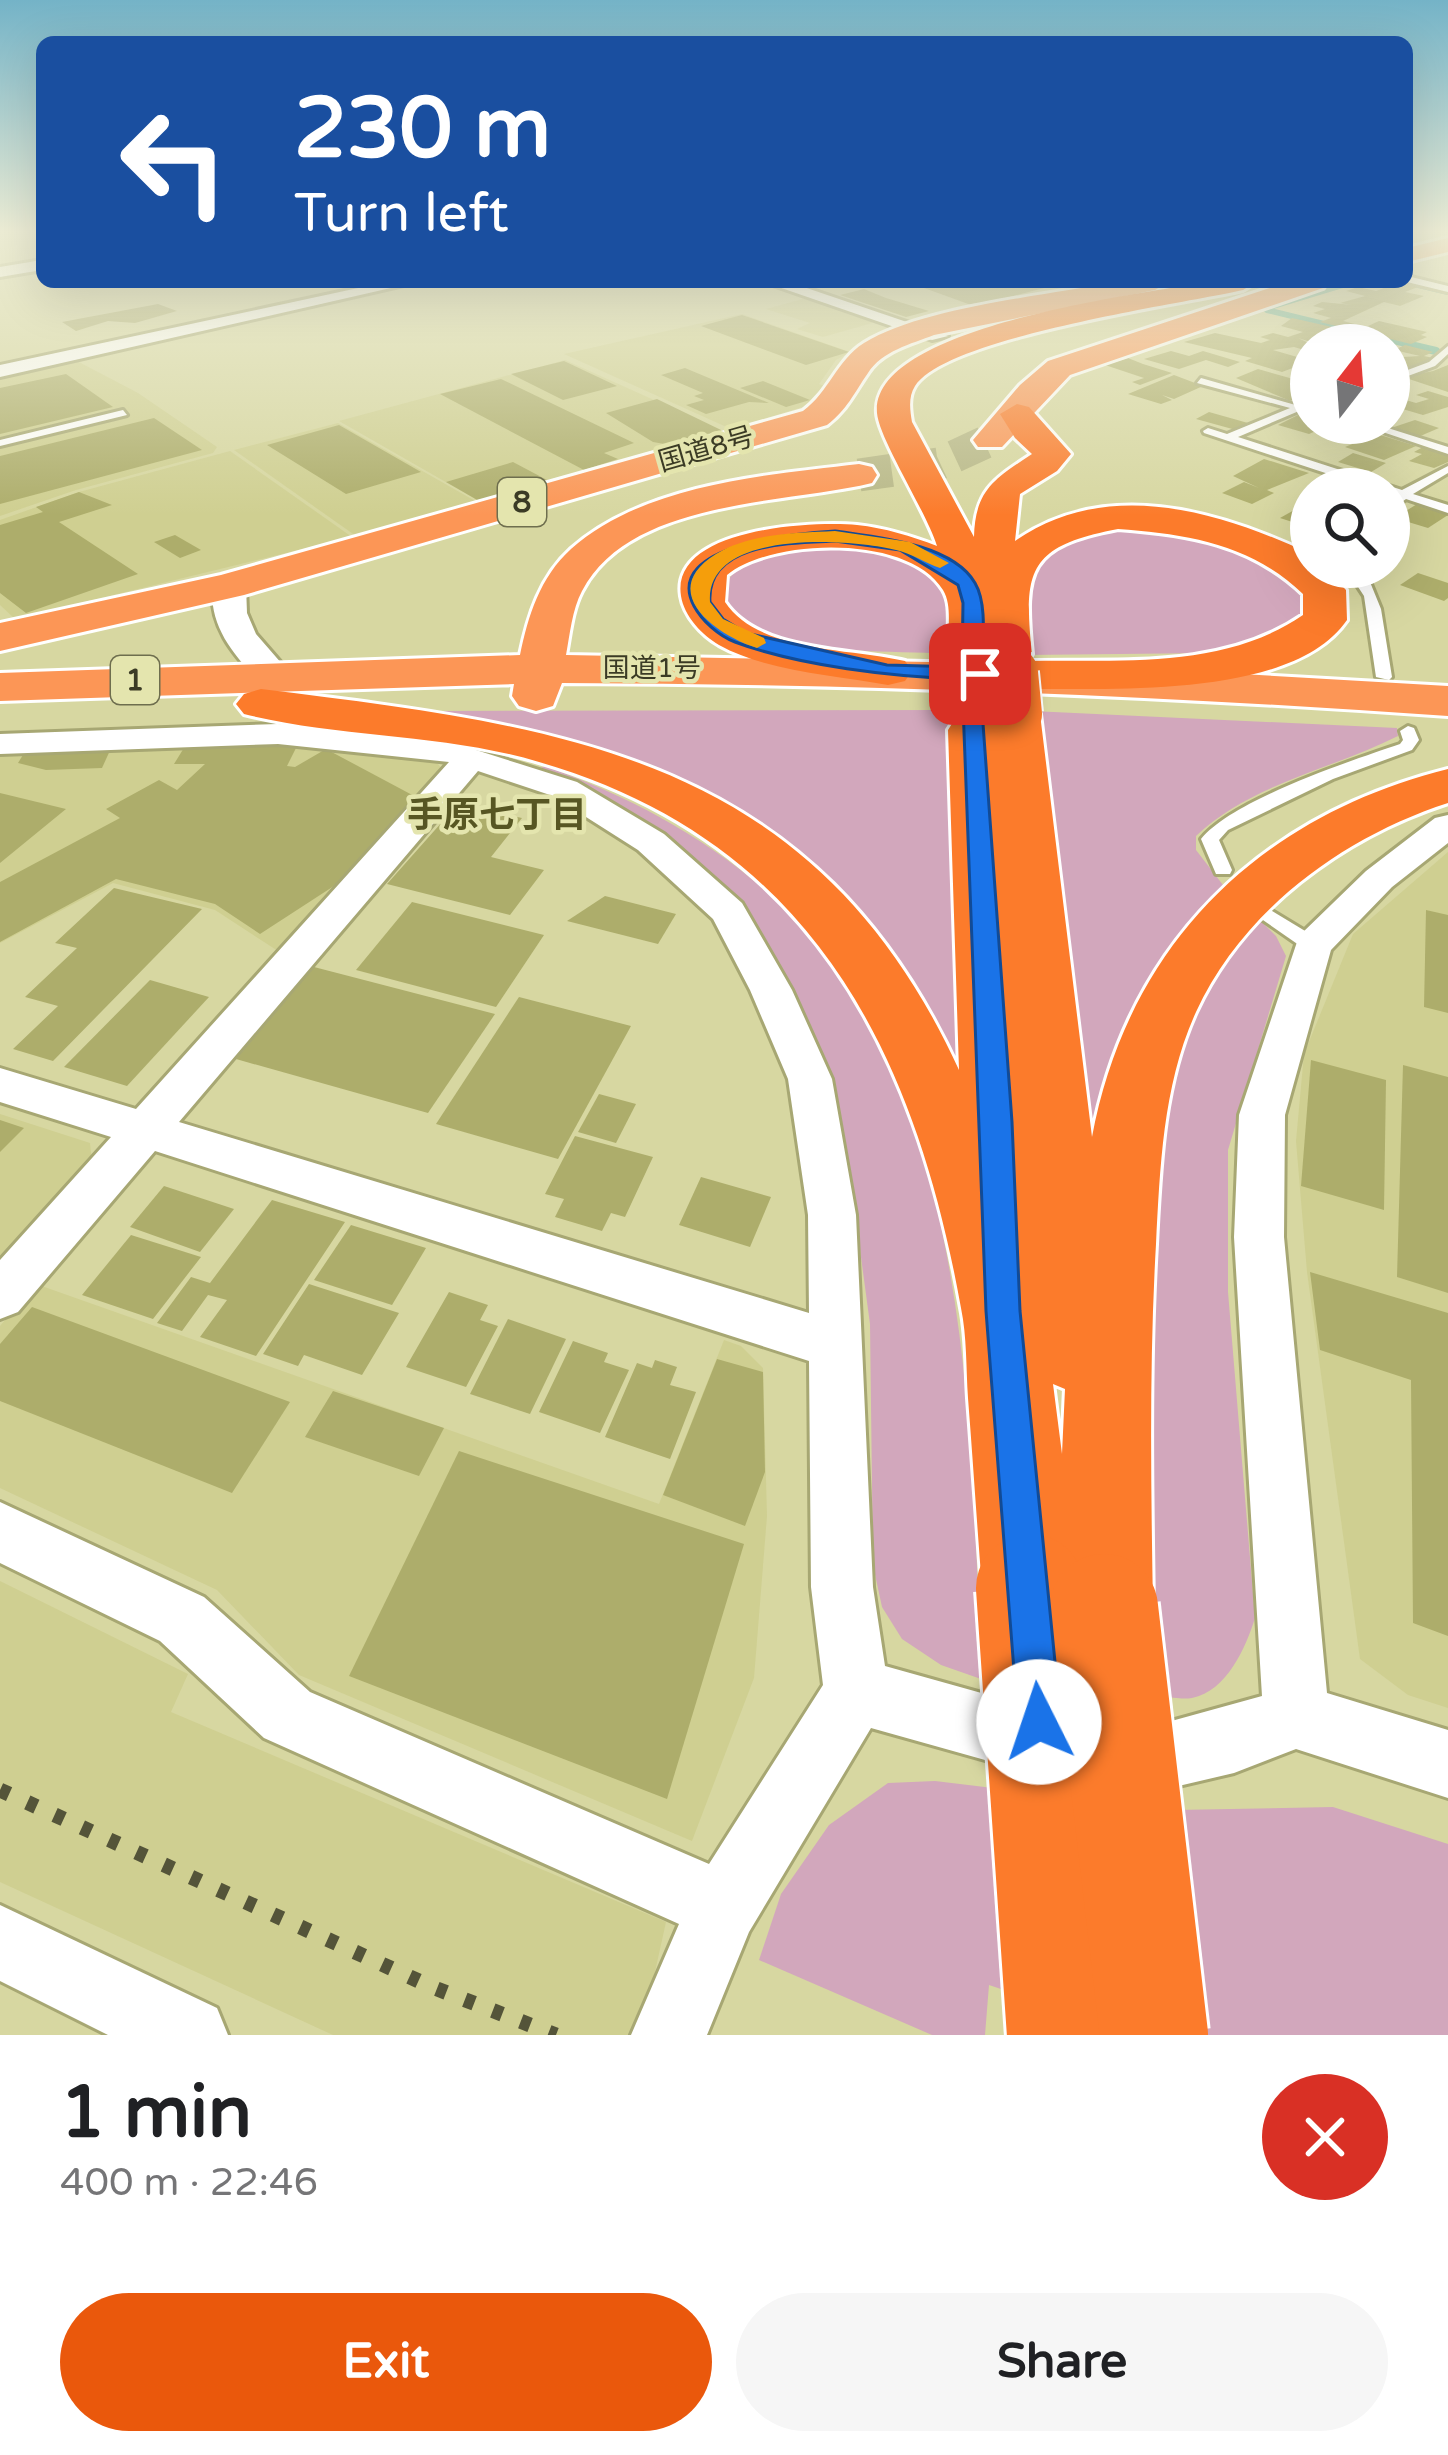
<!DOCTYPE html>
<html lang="en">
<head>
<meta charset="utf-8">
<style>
  body { margin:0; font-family:"Varela Round","Noto Sans JP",sans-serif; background:#f6f6f6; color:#202124; height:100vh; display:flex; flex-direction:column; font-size:45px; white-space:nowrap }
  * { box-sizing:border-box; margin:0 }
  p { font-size:39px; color:#757577 }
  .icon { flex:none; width:66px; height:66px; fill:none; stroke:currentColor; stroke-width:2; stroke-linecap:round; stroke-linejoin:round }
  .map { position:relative; height:2035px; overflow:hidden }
  .details { display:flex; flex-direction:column; background:#fff; flex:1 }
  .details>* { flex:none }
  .hud { position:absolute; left:36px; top:36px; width:1377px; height:252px; border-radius:18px; box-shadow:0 12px 48px #0002; background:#1a4fa0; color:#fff; overflow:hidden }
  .needle { width:78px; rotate:17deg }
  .buttons { position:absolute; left:1290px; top:324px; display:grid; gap:24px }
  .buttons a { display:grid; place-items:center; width:120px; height:120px; border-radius:50%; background:#fff; box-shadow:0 12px 48px #0002; font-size:60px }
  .pin { position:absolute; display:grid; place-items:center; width:102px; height:102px; color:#fff; margin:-51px; border-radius:24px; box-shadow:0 6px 18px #0006 }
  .me { position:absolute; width:132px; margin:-66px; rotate:356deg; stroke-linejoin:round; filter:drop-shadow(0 0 9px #0008) }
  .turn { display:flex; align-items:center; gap:42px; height:252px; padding:0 60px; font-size:54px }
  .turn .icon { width:156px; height:156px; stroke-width:2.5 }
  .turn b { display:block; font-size:84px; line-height:102px }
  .round { display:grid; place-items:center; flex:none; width:126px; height:126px; border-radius:63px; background:#f6f6f6 }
  .head { display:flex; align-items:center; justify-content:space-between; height:204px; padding:0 60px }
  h1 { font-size:72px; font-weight:700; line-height:90px }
  .action { display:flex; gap:24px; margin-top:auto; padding:24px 60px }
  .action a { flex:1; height:138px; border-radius:72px; background:#ea580c; color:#fff; font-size:48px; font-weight:700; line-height:138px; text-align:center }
  .action a+a { background:#f6f6f6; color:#202124 }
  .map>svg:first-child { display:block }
</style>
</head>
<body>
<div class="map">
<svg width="1448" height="2035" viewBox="0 0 1448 2035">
  <rect width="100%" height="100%" fill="#d7d7a1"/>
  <g fill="#cfcf91">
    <polygon points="810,297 872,316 872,323 823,337 797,329 810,323 766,309"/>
    <polygon points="742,314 850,352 836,360 819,384 832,389 812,404 731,429 564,354"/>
    <polygon points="565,360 723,431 479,501 339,421"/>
    <polygon points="66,361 77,361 138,393 217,447 213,453 76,490 0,516 0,375"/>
    <polygon points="338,423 477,502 356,536 234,450"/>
    <polygon points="230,451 352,537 15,619 0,605 0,520 79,492"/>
    <polygon points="283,744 434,759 442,769 278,951 215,910 113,883 0,943 0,751"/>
    <polygon points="1448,852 1448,1708 1408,1695 1360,1659 1307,1272 1296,1141 1304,1054 1353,934"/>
    <polygon points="0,1114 90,1143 92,1162 0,1264"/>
    <polygon points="36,1284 659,1504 724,1340 741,1346 763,1368 767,1516 754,1678 692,1841 299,1675 217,1590 0,1488 0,1326"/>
    <polygon points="0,1581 188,1674 171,1712 666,1922 649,1999 636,2035 333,2035 0,1882"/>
  </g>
  <g fill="#d2a7bc">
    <polygon points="1125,527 1215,536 1303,587 1304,617 1270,641 1212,653 1025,655 1027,567 1054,543"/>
    <path d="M812,542C890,553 962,552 948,654C877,649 784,660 729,607L725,584L741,563Z"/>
    <polygon points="953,710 965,1072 857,919 772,842 436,715 436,711"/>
    <path d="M1032,711L1397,728L1398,736C1333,769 1250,784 1196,836V850L1223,885C1136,975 1118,1031 1084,1149Z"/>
    <path d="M545,766C630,797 705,836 773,897C972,1073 972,1435 981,1679L941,1665L902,1639L882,1607L873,1565L870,1324L854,1205L751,921L711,874L667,840L581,786L538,769Z"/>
    <path d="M1258,918L1276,936L1286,956L1228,1150V1292L1255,1618C1246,1647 1227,1691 1192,1698C1181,1700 1165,1696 1154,1695L1141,1159L1194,1002Z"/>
    <polygon points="935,1781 1175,1810 1333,1807 1448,1844 1448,2035 1138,2035 989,1985 985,2035 932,2035 759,1960 781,1894 829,1825 888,1783"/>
  </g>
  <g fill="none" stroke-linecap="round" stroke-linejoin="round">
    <g stroke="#66b296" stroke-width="6">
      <polyline points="1406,282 1448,292"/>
      <polyline points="1266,308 1353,282"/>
      <polyline points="1267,310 1418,347"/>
    </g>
    <polyline stroke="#66b296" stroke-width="8" points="1406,344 1436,351"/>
  </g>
  <g fill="#adad6b">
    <polygon points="1068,282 974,306 910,283 910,282"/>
    <polygon points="1399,282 1418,287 1405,292 1424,296 1400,306 1384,302 1343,321 1366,327 1379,321 1427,332 1421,335 1427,337 1411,344 1320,322 1331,318 1313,313 1325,309 1313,306 1322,302 1352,305 1340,303 1365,296 1346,291 1358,287 1376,291"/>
    <polygon points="864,289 886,298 929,311 906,317 840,295"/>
    <polygon points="158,304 177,311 135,323 108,321 76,331 62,322"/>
    <polygon points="742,315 849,352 806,365 701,326"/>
    <polygon points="1292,318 1345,330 1317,344 1298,338 1311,344 1311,352 1294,347 1273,350 1311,361 1282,372 1245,361 1252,358 1184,342 1215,333 1261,343 1270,340 1260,337 1273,333 1288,337 1303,332 1281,326"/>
    <polygon points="1405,345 1433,352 1424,356 1433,358 1405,370 1389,366 1389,361 1403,357 1420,356 1394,350"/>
    <polygon points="1171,351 1189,356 1203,351 1240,362 1228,367 1206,360 1179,369 1144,359"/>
    <polygon points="1128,358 1143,364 1172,373 1140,385 1132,382 1144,378 1105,365"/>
    <polygon points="564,361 617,386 563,400 511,374"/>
    <polygon points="1448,365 1448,392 1403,377 1433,371"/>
    <polygon points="685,368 769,403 749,402 706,414 686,405 704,400 694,396 703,393 661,375"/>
    <polygon points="1258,369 1311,384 1311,401 1288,400 1236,378"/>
    <polygon points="66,374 113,407 0,434 0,388"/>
    <polygon points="1174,375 1203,386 1174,399 1162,395 1172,400 1161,404 1128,394"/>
    <polygon points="501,379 634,443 604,453 618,459 584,470 440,394"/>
    <polygon points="763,381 810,400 786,407 740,388"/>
    <polygon points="1389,385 1407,391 1392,396 1416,403 1429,399 1416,395 1428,391 1448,397 1448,407 1423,415 1389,405 1394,403 1389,401"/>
    <polygon points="657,399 721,430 670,445 653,442 606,413"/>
    <polygon points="1306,411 1311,413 1311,423 1329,423 1323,425 1327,426 1309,434 1278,425"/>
    <polygon points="1209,412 1248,423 1236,430 1196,419"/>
    <polygon points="154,418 202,450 0,504 0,456"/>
    <polygon points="1415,420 1439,428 1418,437 1391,428"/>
    <polygon points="339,425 421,472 346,494 267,445"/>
    <polygon points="1377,434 1416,446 1384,460 1345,447"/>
    <polygon points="1423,447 1448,455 1448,462 1434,468 1409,461 1422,454 1414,452"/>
    <polygon points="1353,453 1386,463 1371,472 1338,462"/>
    <polygon points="1264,459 1309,473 1267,490 1274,493 1252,504 1222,493 1244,482 1259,488 1233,476"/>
    <polygon points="513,462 547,480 479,501 446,482"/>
    <polygon points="79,492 112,505 59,522 138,574 26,613 0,593 0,525 43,512 36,507"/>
    <polygon points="1417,504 1448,513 1448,515 1428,528 1395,518"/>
    <polygon points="1296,509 1311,514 1311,528 1280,518"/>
    <polygon points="175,535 201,550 180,558 154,542"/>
    <polygon points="1418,573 1448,583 1448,598 1444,601 1400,585"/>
    <polygon points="187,743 297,746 287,766 295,767 326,749 416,797 337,884 260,934 215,904 116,879 0,942 0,882 120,818 106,809 159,780 177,790 205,764 174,764"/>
    <polygon points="112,746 102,768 46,770 18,763 26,750"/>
    <polygon points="0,793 66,809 0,863"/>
    <polygon points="458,804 522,818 491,857 544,870 510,915 387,884"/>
    <polygon points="114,888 202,909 53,1061 13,1049 58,1006 25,997 77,948 55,943"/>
    <polygon points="605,896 676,914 658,944 567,921"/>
    <polygon points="412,902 544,935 496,1007 356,970"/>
    <polygon points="1426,910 1448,915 1448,1013 1424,1007"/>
    <polygon points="314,967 495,1014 428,1113 236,1059"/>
    <polygon points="150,980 209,997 127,1086 64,1067"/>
    <polygon points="519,997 631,1026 558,1159 436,1124"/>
    <polygon points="1311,1060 1386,1080 1384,1210 1301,1186"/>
    <polygon points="1403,1065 1448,1077 1448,1293 1397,1277"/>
    <polygon points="599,1094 636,1104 616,1143 578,1132"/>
    <polygon points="0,1120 24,1128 0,1152"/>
    <polygon points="575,1136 653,1157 625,1217 611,1213 602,1231 555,1217 564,1199 545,1194"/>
    <polygon points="701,1177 771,1197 750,1247 679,1225"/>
    <polygon points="164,1186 234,1209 200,1252 130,1227"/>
    <polygon points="272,1200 345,1222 256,1356 200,1337 227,1300 208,1295 182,1331 157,1323 191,1277 210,1283"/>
    <polygon points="351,1225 426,1248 392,1305 314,1280"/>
    <polygon points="131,1235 201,1257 153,1319 82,1295"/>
    <polygon points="1310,1272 1448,1313 1448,1636 1413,1623 1411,1380 1320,1350"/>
    <polygon points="309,1284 399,1313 362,1375 304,1355 298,1366 263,1354"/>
    <polygon points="449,1292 488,1305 480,1320 498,1326 466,1387 406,1367"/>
    <polygon points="32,1307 290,1402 232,1493 0,1401 0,1344"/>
    <polygon points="508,1319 566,1339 530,1414 470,1394"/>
    <polygon points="573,1341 608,1353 604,1362 629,1370 600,1433 539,1412"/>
    <polygon points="717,1359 763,1372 765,1472 745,1526 663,1495"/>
    <polygon points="655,1360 677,1367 670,1385 696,1392 670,1459 605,1437 637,1363 652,1368"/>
    <polygon points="333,1391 444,1428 419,1476 305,1437"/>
    <polygon points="459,1451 744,1544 667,1799 349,1676"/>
  </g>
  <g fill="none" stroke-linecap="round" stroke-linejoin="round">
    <polyline stroke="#b8b888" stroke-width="33" stroke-dasharray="33 16" stroke-linecap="butt" points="859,475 938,464 990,440"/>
    <defs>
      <g id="service">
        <polygon points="1407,276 1448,286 1448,292 1407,282"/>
        <polygon points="1448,346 1448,354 1435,366 1389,383 1389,377 1429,362"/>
        <polygon points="1201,378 1306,408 1238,437 1402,490 1448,466 1448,473 1413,494 1448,505 1448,513 1406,499 1389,511 1389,501 1395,496 1389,494 1389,489 1374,489 1204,433 1203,431 1208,428 1227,434 1290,408 1197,383"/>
        <polygon points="123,410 127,415 0,446 0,440"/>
        <polygon points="1356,423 1372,423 1448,447 1448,454"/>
        <polygon points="1345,567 1359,567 1370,582 1381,609 1392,677 1389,680 1376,677 1364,596"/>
        <path d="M1408,726L1414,728L1419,740L1412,750L1333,779L1228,830L1219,840L1232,870L1230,874H1216L1201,839C1232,800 1350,761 1400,744L1403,740L1400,731Z"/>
        <polygon points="1267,908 1320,940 1323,945 1320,950 1306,950 1260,918 1257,914 1260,910"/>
      </g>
      <g id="minor">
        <polygon points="42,260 42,270 0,277 0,267"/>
        <polygon points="386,282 417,282 0,377 0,365"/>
        <polygon points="764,282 789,282 948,336 932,340"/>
        <path d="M278,724L438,738L577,782L664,834L742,903L792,990L832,1079L856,1215L873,1587L885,1666L1039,1709L1063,1718L1072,1742L1063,1766L1039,1775L871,1728L749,1932L707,2035H631L679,1924L264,1738L160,1641L0,1563V1502L204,1597L310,1692L709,1864L823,1685L811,1587L809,1361L155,1151L18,1312L0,1319V1260L111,1137L0,1102V1068L136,1109L449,762L278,744L0,754V734ZM478,771L553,796L638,850L713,919L750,990L788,1079L808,1215L809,1313L179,1122Z"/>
        <polygon points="1448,815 1448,843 1392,887 1331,950 1285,1115 1284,1237 1327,1693 1448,1730 1448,1798 1296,1749 1234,1773 1123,1799 1099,1789 1089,1765 1099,1741 1262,1696 1234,1237 1239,1115 1299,936 1366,871 1435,818"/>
        <polygon points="0,1905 217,2008 228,2035 108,2035 0,1981"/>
      </g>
      <path id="tertiary" d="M229,576L246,586L247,613L256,634L289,672L284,680H258C231,652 210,626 212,586Z"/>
      <g id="trunk">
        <polygon points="1448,238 1448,252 1407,262 1407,248"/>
        <path d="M1115,282H1168L1155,290L934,335C911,344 882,351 868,373C854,393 847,410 827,425L244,595L0,651V623L221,575L803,411C829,392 837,360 864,343C923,307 1044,296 1115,282Z"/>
        <polygon points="1288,282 1327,282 1323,288 1070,375 1002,447 978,447 973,440 1020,385 1048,361"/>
        <path d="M859,464L872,467L877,475L872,483C786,504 630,499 582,591C572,610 570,634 566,655L1086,665L1448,686V716C1153,695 858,684 562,683L553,706L536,711L519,706L512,696L514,684L0,701V673L520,655C528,616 540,577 571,549C644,484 766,475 859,464Z"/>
      </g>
      <g id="motorway">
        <path d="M1207,282H1256L1243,290C1181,304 946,337 915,386C908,397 910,410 912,422L974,537C975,489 996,478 1032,454L1015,438L1000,414L1017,404L1029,407L1071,454L1057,471L1020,494L1015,541C1105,478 1217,510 1308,553L1311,567H1324L1346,590L1347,620C1293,699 1113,688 1027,689L1010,685L1003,675L1008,668L990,660L972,666L956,662C941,641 956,612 943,590C909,534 772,538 727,575L725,602C759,653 851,648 905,661L912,671L905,681L888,685C834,675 768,672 719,645C702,635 684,616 681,596C670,527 815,521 857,525C885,528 911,536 937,546C926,511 879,439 877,413C870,326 1142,294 1207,282ZM1118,529C1187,534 1251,544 1303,594V615C1223,670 1120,659 1028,661L1032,654C1023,569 1029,546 1118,529Z"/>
        <path d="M261,689C569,727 815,756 959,1070L948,730L955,719L973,715L991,719L997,703L1015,699L1033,703L1040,714L1092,1137C1128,944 1260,816 1448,769V803C1343,837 1243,910 1196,1012C1163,1084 1160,1167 1156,1244C1149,1365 1151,1487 1153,1608L1139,1643L1104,1657L1069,1643L1061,1623L1030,1636L996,1622L982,1588C977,1525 973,1461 968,1398C966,1368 967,1337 961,1308C914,1046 808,840 539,762C443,733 340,738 244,714L236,704L244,694ZM1053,1384L1065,1389L1062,1454Z"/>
      </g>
    </defs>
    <use href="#service" stroke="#a7a773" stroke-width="6"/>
    <use href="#minor" stroke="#a7a773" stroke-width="6"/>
    <use href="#tertiary" stroke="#a7a773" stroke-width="6"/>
    <use href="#trunk" stroke="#fff" stroke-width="6"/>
    <use href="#motorway" stroke="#fff" stroke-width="6"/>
    <use href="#service" fill="#fff" fill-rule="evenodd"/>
    <use href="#minor" fill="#fff" fill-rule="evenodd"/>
    <use href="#tertiary" fill="#fff" fill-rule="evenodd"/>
    <use href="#trunk" fill="#fc9656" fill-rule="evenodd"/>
    <use href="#motorway" fill="#fc7b2b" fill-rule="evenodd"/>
    <polyline stroke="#545439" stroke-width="15" stroke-dasharray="10 20" stroke-linecap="butt" points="0,1790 432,1987 556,2035"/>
    <defs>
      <polyline id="motorway-bridge-far2" points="1009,654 1011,676"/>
      <polyline id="motorway-bridge-far1" points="1011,673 1015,714"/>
      <g id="motorway-bridge">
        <polyline points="1030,1588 1061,2035"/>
        <polyline points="1104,1608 1154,2035"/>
      </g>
    </defs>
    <use href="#motorway-bridge-far2" stroke="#fff" stroke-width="46" stroke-linecap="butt"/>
    <use href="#motorway-bridge-far1" stroke="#fff" stroke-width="58" stroke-linecap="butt"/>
    <use href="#motorway-bridge" stroke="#fff" stroke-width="114" stroke-linecap="butt"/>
    <use href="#motorway-bridge-far2" stroke="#fc7b2b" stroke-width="42"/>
    <use href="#motorway-bridge-far1" stroke="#fc7b2b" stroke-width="54"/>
    <use href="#motorway-bridge" stroke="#fc7b2b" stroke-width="108"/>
  </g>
  <linearGradient id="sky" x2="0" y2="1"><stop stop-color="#74b3c7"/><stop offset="0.45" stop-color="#ededd5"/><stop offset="1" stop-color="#ededd5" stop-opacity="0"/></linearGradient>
  <rect width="1448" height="515" fill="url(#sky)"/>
  <path fill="#1a73e8" stroke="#114b97" stroke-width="3" fill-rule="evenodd" d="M835,531C875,537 952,543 975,583C988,605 982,644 982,668L990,674L982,679V710L1012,1122L1020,1311L1061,1722L1054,1737L1039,1743L1024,1737L1018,1722L986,1311L962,679C894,677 799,666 735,642C719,636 702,621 694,606C661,543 803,533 835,531ZM835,541L900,550L958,585L963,603L962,667L887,665L746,633L723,619L710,602C706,542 792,543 835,541Z"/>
  <path fill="#f59e0b" d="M835,531L910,542L949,563L940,568C925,563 911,553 896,550C849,538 705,529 710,602L723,619L764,638L766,643L757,648C715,635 656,591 716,554C750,533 797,533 835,531Z"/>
  <g text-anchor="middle" stroke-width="9" stroke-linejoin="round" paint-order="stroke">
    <g font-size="27" fill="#3b3b25" stroke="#e4e5ae">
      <text transform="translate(706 449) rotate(-16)" y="9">国道8号</text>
      <text x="652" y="677">国道1号</text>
    </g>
    <g fill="#e4e5ae" stroke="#6e6e4e" stroke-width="3">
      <rect x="498" y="478" width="48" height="48" rx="9"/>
      <rect x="111" y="656" width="48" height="48" rx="9"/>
    </g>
    <g font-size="30" font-weight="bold" fill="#3b3b25">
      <text x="522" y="512">8</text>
      <text x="135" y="690">1</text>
    </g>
    <g font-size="36" font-weight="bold" fill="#575623" stroke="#e4e5ae">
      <text x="497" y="827">手原七丁目</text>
    </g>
  </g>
</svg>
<div class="buttons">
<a><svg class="needle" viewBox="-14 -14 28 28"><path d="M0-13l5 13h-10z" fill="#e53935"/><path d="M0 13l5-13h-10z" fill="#757577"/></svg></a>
<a><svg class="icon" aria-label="search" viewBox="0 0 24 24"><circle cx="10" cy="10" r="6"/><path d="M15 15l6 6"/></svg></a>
</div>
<div class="pin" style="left:980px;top:674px;background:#d93025"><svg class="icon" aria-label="arrive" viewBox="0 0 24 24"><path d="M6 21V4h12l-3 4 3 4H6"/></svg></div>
<svg class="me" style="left:1039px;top:1722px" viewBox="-20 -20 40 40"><circle r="19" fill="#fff"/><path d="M0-13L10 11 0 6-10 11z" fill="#1a73e8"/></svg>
<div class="hud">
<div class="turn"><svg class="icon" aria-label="left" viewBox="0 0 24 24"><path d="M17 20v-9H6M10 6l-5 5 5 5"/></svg><div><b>230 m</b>Turn left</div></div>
</div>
</div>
<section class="details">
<div class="head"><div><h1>1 min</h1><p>400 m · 22:46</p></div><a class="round" style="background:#d93025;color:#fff"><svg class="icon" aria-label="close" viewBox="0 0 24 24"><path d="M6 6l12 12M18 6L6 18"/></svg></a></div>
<div class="action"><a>Exit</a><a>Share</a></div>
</section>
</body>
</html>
